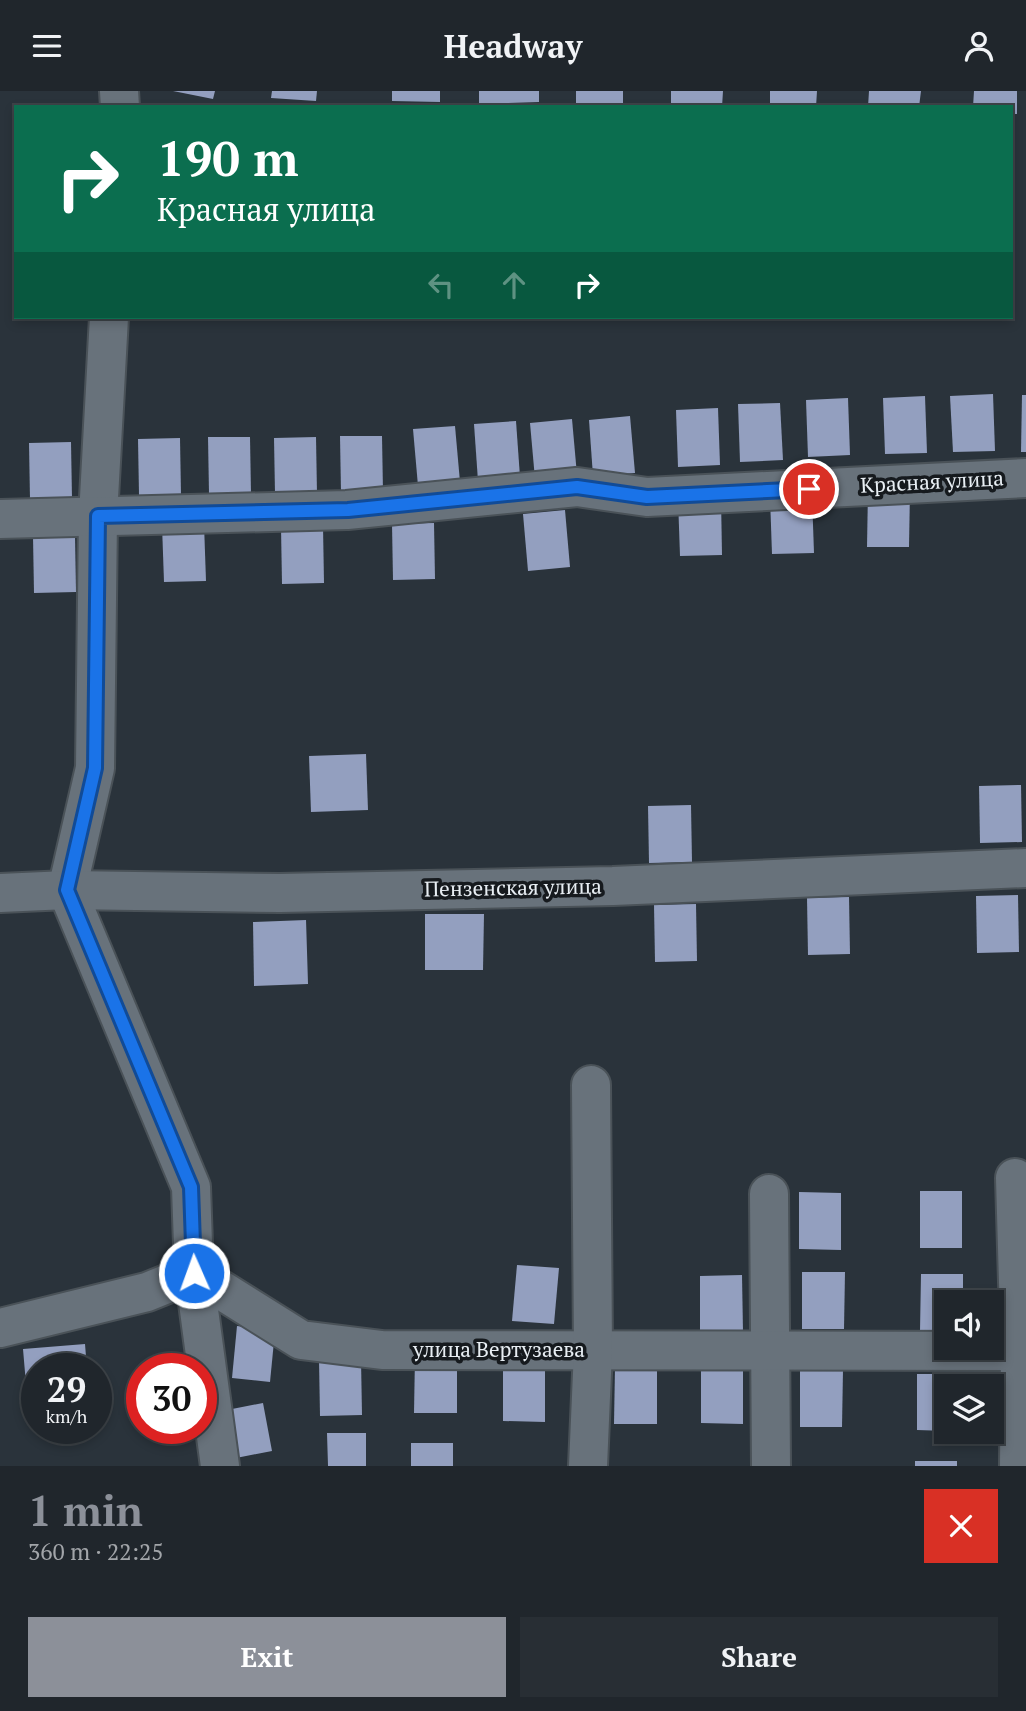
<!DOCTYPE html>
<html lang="en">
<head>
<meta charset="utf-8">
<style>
  body { margin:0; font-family:"PT Serif",serif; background:#282e34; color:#f1f3f6; height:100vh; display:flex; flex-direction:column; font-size:26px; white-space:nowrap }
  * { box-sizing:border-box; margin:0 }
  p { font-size:23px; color:#a2a5a9 }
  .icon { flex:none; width:38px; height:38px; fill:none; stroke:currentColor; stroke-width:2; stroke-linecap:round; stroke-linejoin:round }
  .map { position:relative; height:1375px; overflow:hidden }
  .panel { display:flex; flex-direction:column; background:#20262c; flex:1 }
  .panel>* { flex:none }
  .top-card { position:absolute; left:14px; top:14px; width:999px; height:214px; border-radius:0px; box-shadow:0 4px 10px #0003,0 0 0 2px #3d4348; background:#0b6e4f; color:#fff; overflow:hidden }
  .fabs { position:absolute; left:934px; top:1199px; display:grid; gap:14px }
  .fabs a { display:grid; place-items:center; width:70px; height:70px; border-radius:0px; background:#20262c; box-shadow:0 4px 10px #0003,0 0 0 2px #3d4348; font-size:35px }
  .speed { position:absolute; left:21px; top:1262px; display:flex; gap:14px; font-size:35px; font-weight:700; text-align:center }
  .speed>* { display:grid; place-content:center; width:91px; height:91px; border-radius:50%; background:#20262c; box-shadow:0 4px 10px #0003,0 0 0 2px #3d4348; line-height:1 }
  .speed small { font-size:18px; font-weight:400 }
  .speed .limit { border:10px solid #d22; background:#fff; color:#111 }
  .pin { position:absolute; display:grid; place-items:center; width:60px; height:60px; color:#fff; margin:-30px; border:4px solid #fff; border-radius:50%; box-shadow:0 2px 7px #0007 }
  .me { position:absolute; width:77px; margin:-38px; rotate:358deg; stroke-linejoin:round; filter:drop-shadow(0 0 5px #0008) }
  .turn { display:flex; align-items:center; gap:24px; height:147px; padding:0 28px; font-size:32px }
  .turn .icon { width:91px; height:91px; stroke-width:2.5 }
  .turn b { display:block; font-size:49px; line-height:60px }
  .lanes { display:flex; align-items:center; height:66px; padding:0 28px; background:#0003; justify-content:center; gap:35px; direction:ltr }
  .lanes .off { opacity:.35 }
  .round { display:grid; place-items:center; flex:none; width:74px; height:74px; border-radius:0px; background:#282e34 }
  .summary { display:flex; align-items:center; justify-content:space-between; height:119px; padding:0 28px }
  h1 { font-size:42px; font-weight:700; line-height:52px; color:#8c9099 }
  .primary-button { display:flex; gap:14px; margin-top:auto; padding:14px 28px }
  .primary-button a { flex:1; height:80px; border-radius:0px; background:#8c9099; color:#fff; font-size:28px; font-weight:700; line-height:80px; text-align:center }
  .primary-button a+a { background:#282e34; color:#f1f3f6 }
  header { display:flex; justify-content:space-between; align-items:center; height:91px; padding:0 28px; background:#20262c; font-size:32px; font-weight:700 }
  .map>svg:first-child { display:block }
</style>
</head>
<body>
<header><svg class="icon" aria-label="menu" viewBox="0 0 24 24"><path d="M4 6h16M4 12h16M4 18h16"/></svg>Headway<svg class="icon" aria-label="person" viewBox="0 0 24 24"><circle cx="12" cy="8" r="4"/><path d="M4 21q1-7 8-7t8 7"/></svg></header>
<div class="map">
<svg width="1026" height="1375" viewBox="0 0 1026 1375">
  <rect width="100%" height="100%" fill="#2a333b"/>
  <g fill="#939fbf">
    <polygon points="173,0 215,0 213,8"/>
    <polygon points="272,0 317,0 316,10 271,7"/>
    <polygon points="392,0 440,0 440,11 392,10"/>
    <polygon points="479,0 539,0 539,11 479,13"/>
    <rect x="576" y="0" width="47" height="14"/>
    <polygon points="671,0 723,0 722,16 671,16"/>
    <polygon points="770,0 817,0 816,16 770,16"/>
    <polygon points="869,0 921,0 919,16 868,16"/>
    <polygon points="974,0 1017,0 1017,23 1012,23 1012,16 973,16"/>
    <polygon points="993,303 995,360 953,361 950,305"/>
    <polygon points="1022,304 1026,304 1026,361 1021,361"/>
    <polygon points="925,305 927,362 885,363 883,307"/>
    <polygon points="848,307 850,364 808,366 806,309"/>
    <polygon points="780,312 783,369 740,371 738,313"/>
    <polygon points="718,317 720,374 678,376 676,319"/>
    <polygon points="630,325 635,382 593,385 589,329"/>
    <polygon points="572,328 577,384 535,388 530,332"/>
    <polygon points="516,330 520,386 478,390 474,333"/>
    <polygon points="455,335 460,391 418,395 413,338"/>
    <polygon points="340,345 382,345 383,401 341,402"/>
    <polygon points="208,346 250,346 251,403 209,403"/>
    <polygon points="316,346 317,403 275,403 274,347"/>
    <polygon points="180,347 181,404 139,404 138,348"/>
    <polygon points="71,351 72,408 30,409 29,352"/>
    <polygon points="868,399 910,399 909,456 867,456"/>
    <polygon points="812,405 814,462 772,463 770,406"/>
    <polygon points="721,407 722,464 680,465 678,408"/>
    <polygon points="565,419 570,476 528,480 523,423"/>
    <polygon points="434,432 435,488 393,489 392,433"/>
    <polygon points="204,433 206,490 164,491 162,434"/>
    <polygon points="323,435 324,492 282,493 281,436"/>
    <polygon points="75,444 76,501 34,502 33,445"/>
    <polygon points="366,663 368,719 311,721 309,665"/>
    <polygon points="1021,694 1022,751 980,752 979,695"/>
    <polygon points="691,714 692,771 649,772 648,715"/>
    <polygon points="1018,804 1019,861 977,862 976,805"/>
    <polygon points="849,806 850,863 808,864 807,807"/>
    <polygon points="696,813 697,870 655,871 654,814"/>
    <polygon points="425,823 484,823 483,879 425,879"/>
    <polygon points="306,829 308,893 254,895 253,831"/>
    <rect x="920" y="1100" width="42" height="57"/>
    <polygon points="799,1101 841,1102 841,1159 799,1158"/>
    <polygon points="517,1174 559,1177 554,1233 512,1230"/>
    <polygon points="802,1181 845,1181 844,1238 802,1238"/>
    <polygon points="921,1183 963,1183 963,1211 947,1211 947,1240 920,1240"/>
    <polygon points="742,1184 743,1241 700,1242 700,1185"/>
    <polygon points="237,1235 275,1240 270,1291 232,1287"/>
    <polygon points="85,1253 87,1278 37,1278 37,1304 27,1305 23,1258"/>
    <polygon points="415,1265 457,1265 457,1322 414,1322"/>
    <polygon points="361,1268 362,1324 320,1325 319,1269"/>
    <polygon points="503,1273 545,1274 545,1331 503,1330"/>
    <polygon points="701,1275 743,1276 743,1333 701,1332"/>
    <polygon points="615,1276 657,1277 657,1333 614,1333"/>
    <polygon points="800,1279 843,1279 842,1336 800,1336"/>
    <polygon points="917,1283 959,1283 959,1295 947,1295 947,1340 917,1339"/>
    <polygon points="263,1312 272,1360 236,1367 227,1319"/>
    <polygon points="327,1342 366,1342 366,1375 328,1375"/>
    <rect x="411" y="1352" width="42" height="23"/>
    <rect x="915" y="1370" width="42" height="5"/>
  </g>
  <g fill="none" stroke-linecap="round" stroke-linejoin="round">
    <defs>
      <g id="minor">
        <polyline points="119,0 120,16"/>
        <polyline points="109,226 98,425 95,677 67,799 191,1096 194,1182 220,1375"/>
        <polyline points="0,428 347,419 577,396 647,406 1026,387"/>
        <polyline points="0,802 67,799 280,802 613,795 1026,777"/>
        <polyline points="1015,1087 1020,1260 1019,1375"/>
        <polyline points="769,1103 771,1375"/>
        <polyline points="0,1237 147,1201 194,1182 301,1249 382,1259 1026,1260"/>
        <polyline points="588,1375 593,1259 591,994"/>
      </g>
    </defs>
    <use href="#minor" stroke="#4a5258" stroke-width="42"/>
    <use href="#minor" stroke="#68727b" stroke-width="38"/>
  </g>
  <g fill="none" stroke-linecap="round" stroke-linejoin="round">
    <defs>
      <polyline id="route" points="194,1182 191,1096 67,799 95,677 98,425 348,419 577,396 647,406 809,398"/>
    </defs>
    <use href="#route" stroke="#114b97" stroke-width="18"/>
    <use href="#route" stroke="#1a73e8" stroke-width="12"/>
  </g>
  <g text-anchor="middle" stroke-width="7" stroke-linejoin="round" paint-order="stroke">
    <g font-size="21" fill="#e8eef3" stroke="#161a1e">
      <text transform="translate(932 391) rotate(-3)" y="7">Красная улица</text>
      <text transform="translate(513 797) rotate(-1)" y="7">Пензенская улица</text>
      <text x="499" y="1266">улица Вертузаева</text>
    </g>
  </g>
</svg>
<div class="fabs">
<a><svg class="icon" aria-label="sound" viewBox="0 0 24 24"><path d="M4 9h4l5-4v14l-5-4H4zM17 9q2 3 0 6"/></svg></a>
<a><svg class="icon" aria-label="layers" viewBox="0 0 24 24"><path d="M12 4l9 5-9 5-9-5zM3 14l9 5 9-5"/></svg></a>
</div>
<div class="speed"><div>29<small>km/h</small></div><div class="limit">30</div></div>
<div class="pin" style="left:809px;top:398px;background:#d93025"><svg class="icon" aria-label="arrive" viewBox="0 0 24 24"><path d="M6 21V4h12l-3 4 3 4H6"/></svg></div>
<svg class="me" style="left:194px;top:1182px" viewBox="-20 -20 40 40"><circle r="17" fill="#1a73e8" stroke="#fff" stroke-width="3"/><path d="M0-11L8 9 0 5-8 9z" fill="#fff"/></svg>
<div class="top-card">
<div class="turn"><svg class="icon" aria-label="right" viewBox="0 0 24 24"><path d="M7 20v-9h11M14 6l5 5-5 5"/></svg><div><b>190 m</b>Красная улица</div></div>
<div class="lanes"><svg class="icon off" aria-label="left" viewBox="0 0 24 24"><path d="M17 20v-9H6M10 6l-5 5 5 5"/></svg><svg class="icon off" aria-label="ahead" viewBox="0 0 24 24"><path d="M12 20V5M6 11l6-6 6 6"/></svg><svg class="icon" aria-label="right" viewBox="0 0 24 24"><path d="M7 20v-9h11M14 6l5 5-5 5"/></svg></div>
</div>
</div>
<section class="panel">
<div class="summary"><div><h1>1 min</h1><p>360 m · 22:25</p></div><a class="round" style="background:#d93025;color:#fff"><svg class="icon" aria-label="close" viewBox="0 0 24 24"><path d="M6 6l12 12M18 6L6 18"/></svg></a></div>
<div class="primary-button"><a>Exit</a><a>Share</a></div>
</section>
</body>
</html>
